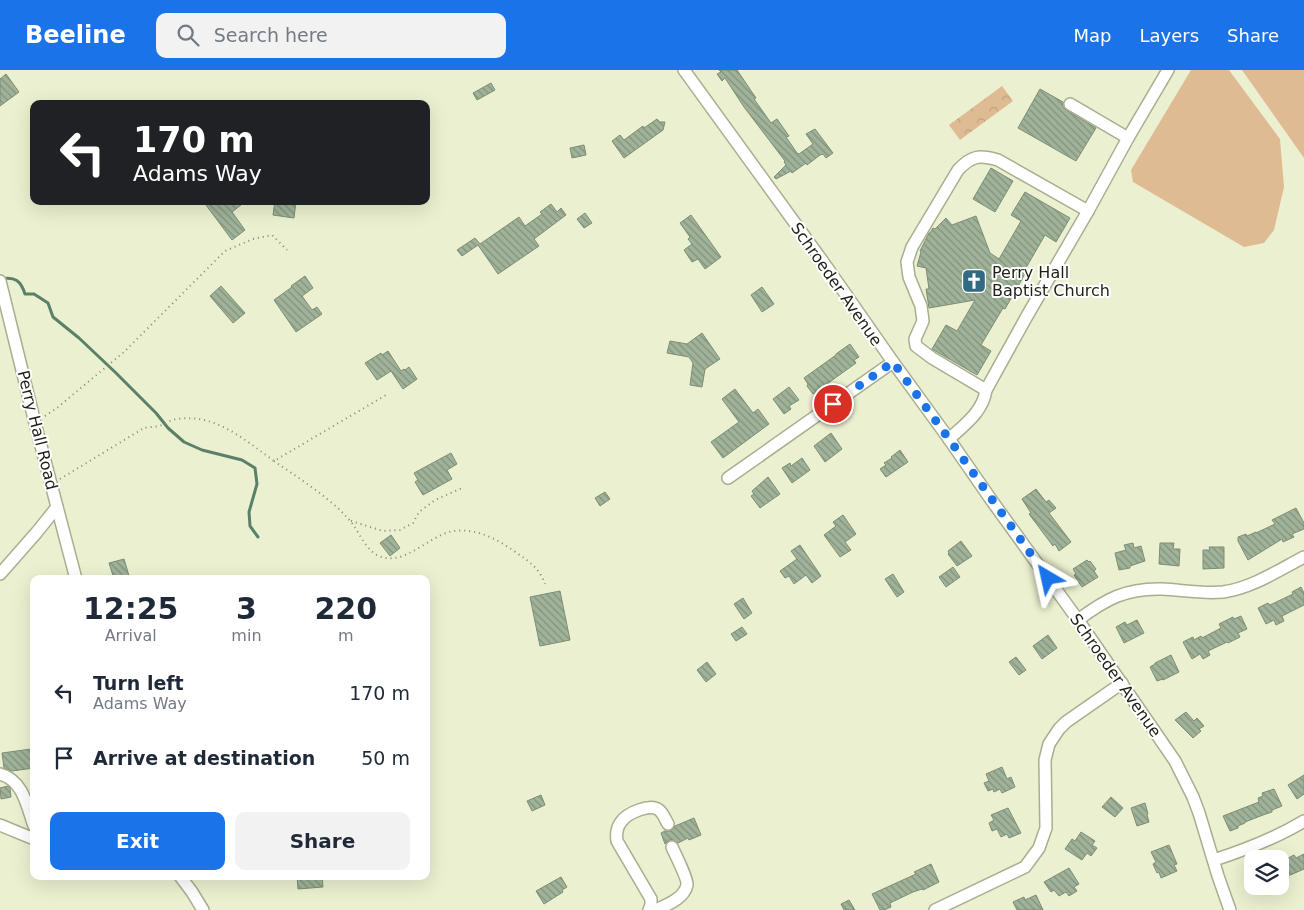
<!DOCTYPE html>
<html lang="en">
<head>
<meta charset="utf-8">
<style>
  body { margin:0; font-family:"DejaVu Sans",sans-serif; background:#f2f2f3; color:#1f2937; height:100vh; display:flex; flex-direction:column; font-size:19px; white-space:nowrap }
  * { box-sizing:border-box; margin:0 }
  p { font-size:16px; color:#747a83 }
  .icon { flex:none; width:28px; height:28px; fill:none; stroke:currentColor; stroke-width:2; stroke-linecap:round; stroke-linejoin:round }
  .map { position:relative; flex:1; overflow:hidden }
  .details { position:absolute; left:30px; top:505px; width:400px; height:305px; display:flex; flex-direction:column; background:#fff; border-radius:10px; box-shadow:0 5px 20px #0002 }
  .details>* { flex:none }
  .hud { position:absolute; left:30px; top:30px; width:400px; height:105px; border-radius:10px; box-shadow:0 5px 20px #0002; background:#202124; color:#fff; overflow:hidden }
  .tools { position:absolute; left:1244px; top:780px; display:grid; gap:10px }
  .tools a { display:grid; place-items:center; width:45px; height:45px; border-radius:10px; background:#fff; box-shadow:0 5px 20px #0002; font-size:25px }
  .pin { position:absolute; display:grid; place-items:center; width:42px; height:42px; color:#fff; margin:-21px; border:2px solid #fff; border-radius:50%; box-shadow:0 1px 5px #0007 }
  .me { position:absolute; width:55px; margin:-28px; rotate:324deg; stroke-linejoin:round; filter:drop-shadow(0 0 4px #0008) }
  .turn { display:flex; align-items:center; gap:18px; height:105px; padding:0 20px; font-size:22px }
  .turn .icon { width:65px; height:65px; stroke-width:2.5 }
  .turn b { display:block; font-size:35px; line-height:42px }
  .eta { display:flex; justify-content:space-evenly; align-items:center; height:85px; text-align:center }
  .eta b { font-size:30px; font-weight:700; line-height:35px }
  .button { display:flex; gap:10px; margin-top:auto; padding:10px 20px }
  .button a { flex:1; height:58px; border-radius:10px; background:#1a73e8; color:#fff; font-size:20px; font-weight:700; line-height:58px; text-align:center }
  .button a+a { background:#f2f2f3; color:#1f2937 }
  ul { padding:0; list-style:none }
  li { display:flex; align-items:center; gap:15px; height:65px; padding:0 20px }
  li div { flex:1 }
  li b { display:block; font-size:19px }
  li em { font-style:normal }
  header { display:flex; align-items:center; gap:30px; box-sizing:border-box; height:70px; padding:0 25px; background:#1a73e8; color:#fff }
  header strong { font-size:24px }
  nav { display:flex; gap:28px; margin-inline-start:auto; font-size:18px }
  .search { width:350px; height:45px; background:#f2f2f3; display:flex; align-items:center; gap:12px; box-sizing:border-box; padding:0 18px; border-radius:10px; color:#747a83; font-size:19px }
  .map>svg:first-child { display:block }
</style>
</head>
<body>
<header>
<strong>Beeline</strong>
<div class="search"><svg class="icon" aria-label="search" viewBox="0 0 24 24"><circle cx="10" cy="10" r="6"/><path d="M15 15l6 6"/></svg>Search here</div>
<nav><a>Map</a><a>Layers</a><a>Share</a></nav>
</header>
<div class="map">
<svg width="1304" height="840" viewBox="0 0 1304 840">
  <defs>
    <pattern id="forest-crowns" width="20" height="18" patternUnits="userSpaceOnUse" patternTransform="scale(1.25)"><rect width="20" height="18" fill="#dfbb93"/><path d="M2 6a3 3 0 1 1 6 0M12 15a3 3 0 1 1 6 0" fill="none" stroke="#bfa07e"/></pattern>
    <pattern id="building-back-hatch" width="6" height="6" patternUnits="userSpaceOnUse" patternTransform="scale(1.25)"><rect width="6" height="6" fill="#a0b399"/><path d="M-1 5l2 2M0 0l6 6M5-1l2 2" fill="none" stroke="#82917c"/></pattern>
  </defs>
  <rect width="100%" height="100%" fill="#ebf0d0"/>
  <polygon fill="url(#forest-crowns)" points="1002,16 1013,31 960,70 949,55"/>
  <g fill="#dfbb93">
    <polygon points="1191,0 1229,0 1280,69 1284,117 1274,160 1264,173 1244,177 1133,112 1131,100"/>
    <polygon points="1242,0 1304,0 1304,88"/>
  </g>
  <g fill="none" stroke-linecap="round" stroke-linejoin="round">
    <path stroke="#5a8168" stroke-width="3" d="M1,209C15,206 21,211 25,224H34L48,233L53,247L79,268L116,303L156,343L168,358L184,372L202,380L242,390L255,398L257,414L249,442L250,456L258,467"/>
  </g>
  <g fill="url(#building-back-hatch)" stroke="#7c8e75">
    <polygon points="719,0 737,0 756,28 754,29 771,53 777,49 789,66 786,67 797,83 799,84 813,74 806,64 815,59 833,83 826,88 823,84 820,85 807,95 806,93 792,103 791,101 776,109 774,107 786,95 784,92 785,91 744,37 725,8 722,11 717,4 721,2"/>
    <polygon points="6,4 19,22 0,36 0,9"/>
    <polygon points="491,13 495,20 477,30 473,23"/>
    <polygon points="1040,19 1063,32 1063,37 1066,40 1096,58 1076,91 1018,58"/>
    <polygon points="657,49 660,52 665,52 663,60 624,88 612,71 620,65 624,70 643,56 644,58"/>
    <polygon points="584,75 586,85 572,88 570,78"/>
    <polygon points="991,98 1013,111 995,142 973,129"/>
    <polygon points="1025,122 1070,148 1056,172 1045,165 1023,203 1025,204 1005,239 1003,238 981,275 991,281 977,305 932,279 946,255 957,261 975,230 929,238 926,219 929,219 926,198 917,196 921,182 920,181 929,163 930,163 933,158 935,159 946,148 952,155 976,146 990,183 999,189 1021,151 1011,145"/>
    <polygon points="211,131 246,131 232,142 245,160 232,170 206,135"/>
    <polygon points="275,131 296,131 294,148 273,145"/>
    <polygon points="551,134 557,142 561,138 566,145 534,169 539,176 498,204 478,175 462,186 457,180 475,168 480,174 519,147 525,156 542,144 540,142"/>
    <polygon points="585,143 592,153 584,158 577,149"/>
    <polygon points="691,145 721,187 705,199 698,189 692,192 684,180 692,174 688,169 690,167 680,153"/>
    <polygon points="305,206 313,218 302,226 312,240 317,237 322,244 296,262 274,230 292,217 291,216"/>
    <polygon points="221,216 245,243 233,253 210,226"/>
    <polygon points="762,217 774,234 762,242 751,225"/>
    <polygon points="702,263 720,289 705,299 702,317 690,315 693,293 689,287 667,283 670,271 687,274"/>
    <polygon points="850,274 859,287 854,290 856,293 813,324 807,316 808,314 804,308 836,285 836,284"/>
    <polygon points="388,281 401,301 404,299 405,300 409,297 417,309 403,319 391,301 377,310 365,293 381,283 382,285"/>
    <polygon points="789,317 799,330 789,336 791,339 784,344 773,329"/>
    <polygon points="735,319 753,343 758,339 769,354 723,388 711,372 739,352 722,329"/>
    <polygon points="831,363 842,379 825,392 814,376"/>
    <polygon points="900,380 908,392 886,407 880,399 886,395 884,393 892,388 891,387"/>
    <polygon points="451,383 457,394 447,400 452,409 423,425 415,412 418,410 414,403"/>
    <polygon points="802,388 810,400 792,413 782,398 790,393 791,396"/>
    <polygon points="768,407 780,424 760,438 751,426 754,424 752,421"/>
    <polygon points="1036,419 1046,432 1049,430 1056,438 1049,443 1071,472 1059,481 1055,474 1053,476 1029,444 1031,443 1022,429"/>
    <polygon points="605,422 610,429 600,436 595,428"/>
    <polygon points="1296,438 1304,453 1304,459 1292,464 1294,467 1283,472 1282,469 1248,490 1238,471 1238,467 1246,464 1247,466 1256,462 1256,463 1275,454 1272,450"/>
    <polygon points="843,445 856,464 845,472 851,480 840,487 824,465 836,456 833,452"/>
    <polygon points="391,465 400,478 390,486 380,473"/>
    <polygon points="961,471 972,486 957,496 948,484 949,483 948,481"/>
    <polygon points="1133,473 1134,478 1141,476 1145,491 1130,496 1130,498 1119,500 1115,483 1126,480 1124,475"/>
    <polygon points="1160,473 1174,473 1173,479 1180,479 1179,496 1159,494"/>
    <polygon points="800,475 821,506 812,513 806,505 794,514 789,506 785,508 780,501 797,489 791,481"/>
    <polygon points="1209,477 1224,477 1224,498 1203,499 1203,480 1210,480"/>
    <polygon points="124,489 130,509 114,509 109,493"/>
    <polygon points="1087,490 1089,492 1090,491 1096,499 1094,501 1098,507 1082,517 1074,505 1076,504 1073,499"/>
    <polygon points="953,497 960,507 946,517 939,507"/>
    <polygon points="893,504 904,522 897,527 885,509"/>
    <polygon points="1301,517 1304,523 1304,535 1282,546 1284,551 1276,555 1274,550 1266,554 1258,538 1268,533 1270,535 1293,524 1292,522"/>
    <polygon points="560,521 570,570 540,576 530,527"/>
    <polygon points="743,528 752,543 744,549 734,534"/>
    <polygon points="1241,546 1247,559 1238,563 1240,567 1228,573 1227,572 1208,581 1210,585 1203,589 1200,584 1192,589 1183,572 1193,567 1194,570 1201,566 1202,568 1221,558 1219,554 1233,547 1234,549"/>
    <polygon points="1137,550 1144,563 1124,573 1116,557 1125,552 1127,555"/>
    <polygon points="742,557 747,564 736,571 731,564"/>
    <polygon points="1048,565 1057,578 1042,589 1033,576"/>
    <polygon points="1171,585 1179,602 1163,610 1163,609 1157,611 1150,597 1155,594 1155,593"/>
    <polygon points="1016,587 1026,600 1019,605 1009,592"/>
    <polygon points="707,592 716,604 706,612 697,600"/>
    <polygon points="1186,642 1194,651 1197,648 1204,656 1199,659 1201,661 1193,668 1175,650"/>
    <polygon points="31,679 34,698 12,701 4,698 2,683"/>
    <polygon points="1002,697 1007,709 1011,707 1015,717 1002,723 1000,719 994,722 993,719 988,721 984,713 989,711 986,704"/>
    <polygon points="1304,705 1304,724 1297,729 1288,715"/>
    <polygon points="8,716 10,718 11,727 1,729 0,718"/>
    <polygon points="1274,719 1282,736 1272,740 1272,742 1263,745 1245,752 1245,753 1238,756 1238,758 1230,761 1223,746 1259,732 1258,728 1263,726 1262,723"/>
    <polygon points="541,725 545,735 532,741 527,731"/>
    <polygon points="1111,727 1123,738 1115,747 1102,737"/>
    <polygon points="1145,733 1148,744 1147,745 1149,752 1137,756 1131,738"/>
    <polygon points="1008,738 1021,763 1009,768 1007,764 1001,767 997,759 992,761 989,753 994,750 991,745"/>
    <polygon points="694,748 701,765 689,770 688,768 678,773 673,770 669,770 665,774 661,763 665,761 671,761 675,756"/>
    <polygon points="1081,762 1095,771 1092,775 1097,778 1091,786 1087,783 1082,790 1065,779 1072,769 1075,771"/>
    <polygon points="1169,775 1177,794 1174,795 1177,801 1161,808 1159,802 1157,803 1153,794 1156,792 1151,782"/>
    <polygon points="1304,784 1304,799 1288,806 1281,792 1294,785 1296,788"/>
    <polygon points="931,794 939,812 923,820 922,819 913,822 890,833 891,837 884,840 880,840 872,824 916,804 914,802"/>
    <polygon points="1069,798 1079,814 1074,817 1077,821 1069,826 1066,822 1059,826 1054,820 1051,822 1044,812"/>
    <polygon points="297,806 322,806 323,817 298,819"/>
    <polygon points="561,807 567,817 562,820 563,822 544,834 536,821"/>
    <polygon points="1036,825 1043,840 1017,840 1013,832 1024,827 1025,830"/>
    <polygon points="849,830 855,840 844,840 841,834"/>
  </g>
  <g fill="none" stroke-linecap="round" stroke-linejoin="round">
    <defs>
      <g id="minor">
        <polyline points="684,0 826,196 893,292 949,369 992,431 1078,550 1175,691 1193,727 1199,743 1218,806 1230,840"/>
        <polyline points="1070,34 1128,68"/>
        <polyline points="0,211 35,353 76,509"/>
        <path d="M986,320L932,288L916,276L915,269L923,251L921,236L909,207L907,192L912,177L958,100C972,85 980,85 998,90L1088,141"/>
        <path d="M949,369C964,355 983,342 986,320L1027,246L1088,141L1128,68L1168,0"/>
        <polyline points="728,408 893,292"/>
        <polyline points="0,504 37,462 57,437"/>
        <path d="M1078,550C1106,529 1126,518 1162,519C1182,520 1203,524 1223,522C1252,518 1279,500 1304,487"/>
        <path d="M0,704C23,710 27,736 34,756"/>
        <polyline points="0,755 34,769"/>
        <path d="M1214,790C1245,780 1276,768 1304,751"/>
        <polyline points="180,806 192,822 203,840"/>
        <path d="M649,840L651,835V829L617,771C616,764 617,757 621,752C627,743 650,733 659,740C663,743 665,749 668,754"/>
        <path d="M656,840C666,835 684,829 687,815C688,809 675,784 672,777"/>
        <polyline points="935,840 1025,797 1039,778 1046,758 1045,690 1049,674 1059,659 1066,652 1122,613"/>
      </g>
    </defs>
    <use href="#minor" stroke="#a9ae90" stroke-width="14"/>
    <g stroke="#868974" stroke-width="2" stroke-dasharray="1 4" stroke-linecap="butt">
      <polyline points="45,346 57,338 124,282 225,181 253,169 272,165 287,180"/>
      <path d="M274,391C297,407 324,424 344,444C347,448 352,452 354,456C360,465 367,480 377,485C404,499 429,464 454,461C476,458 497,469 514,481C528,491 539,497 545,514"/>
      <path d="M60,409L144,358C148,357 154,357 159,356C165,354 170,350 177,349C215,343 245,370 274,391L386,325"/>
      <polyline points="351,451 383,461 400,460 413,453 419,442 435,430 462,418"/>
    </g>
    <use href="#minor" stroke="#fff" stroke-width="11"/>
  </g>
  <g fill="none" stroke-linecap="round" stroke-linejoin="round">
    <polyline stroke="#1a73e8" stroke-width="9" stroke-dasharray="0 16.2" points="833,334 893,292 949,369 1048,508"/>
  </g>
  <defs>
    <symbol id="church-square" viewBox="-11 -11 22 22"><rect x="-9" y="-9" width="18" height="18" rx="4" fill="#306a83" stroke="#fff"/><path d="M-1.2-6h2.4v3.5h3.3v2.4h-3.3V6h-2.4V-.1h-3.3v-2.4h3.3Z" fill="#fff"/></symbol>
  </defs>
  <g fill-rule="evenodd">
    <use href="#church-square" x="960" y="197" width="28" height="28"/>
  </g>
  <g text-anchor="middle" stroke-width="4" stroke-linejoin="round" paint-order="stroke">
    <g font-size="16" fill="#1f2015" stroke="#fff" text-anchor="start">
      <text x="992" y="208">Perry Hall<tspan x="992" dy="18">Baptist Church</tspan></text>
    </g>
    <g font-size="16" fill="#1f2015" stroke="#fff">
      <text transform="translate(837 214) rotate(55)" y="6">Schroeder Avenue</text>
      <text transform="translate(38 360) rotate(76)" y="6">Perry Hall Road</text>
      <text transform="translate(1116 605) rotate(55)" y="6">Schroeder Avenue</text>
    </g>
  </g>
</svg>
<div class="tools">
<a><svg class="icon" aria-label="layers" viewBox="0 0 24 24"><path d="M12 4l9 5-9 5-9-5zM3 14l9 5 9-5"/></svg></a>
</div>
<div class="pin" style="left:833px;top:334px;background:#d93025"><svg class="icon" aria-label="arrive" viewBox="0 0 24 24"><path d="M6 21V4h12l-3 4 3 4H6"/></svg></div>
<svg class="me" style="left:1048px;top:508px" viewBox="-20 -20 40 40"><path d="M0-17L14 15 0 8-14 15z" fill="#1a73e8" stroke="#fff" stroke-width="4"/></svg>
<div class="hud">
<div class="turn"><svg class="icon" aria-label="left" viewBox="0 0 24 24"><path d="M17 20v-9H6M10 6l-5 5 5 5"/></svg><div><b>170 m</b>Adams Way</div></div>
</div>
<section class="details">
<div class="eta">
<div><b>12:25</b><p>Arrival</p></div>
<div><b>3</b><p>min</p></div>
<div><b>220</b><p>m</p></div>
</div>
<ul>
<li><svg class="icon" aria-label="left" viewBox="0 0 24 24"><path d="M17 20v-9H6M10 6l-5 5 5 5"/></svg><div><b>Turn left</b><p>Adams Way</p></div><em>170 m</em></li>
<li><svg class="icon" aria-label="arrive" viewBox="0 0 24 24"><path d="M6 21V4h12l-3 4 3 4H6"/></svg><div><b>Arrive at destination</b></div><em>50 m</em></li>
</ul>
<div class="button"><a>Exit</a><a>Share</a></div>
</section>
</div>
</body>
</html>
